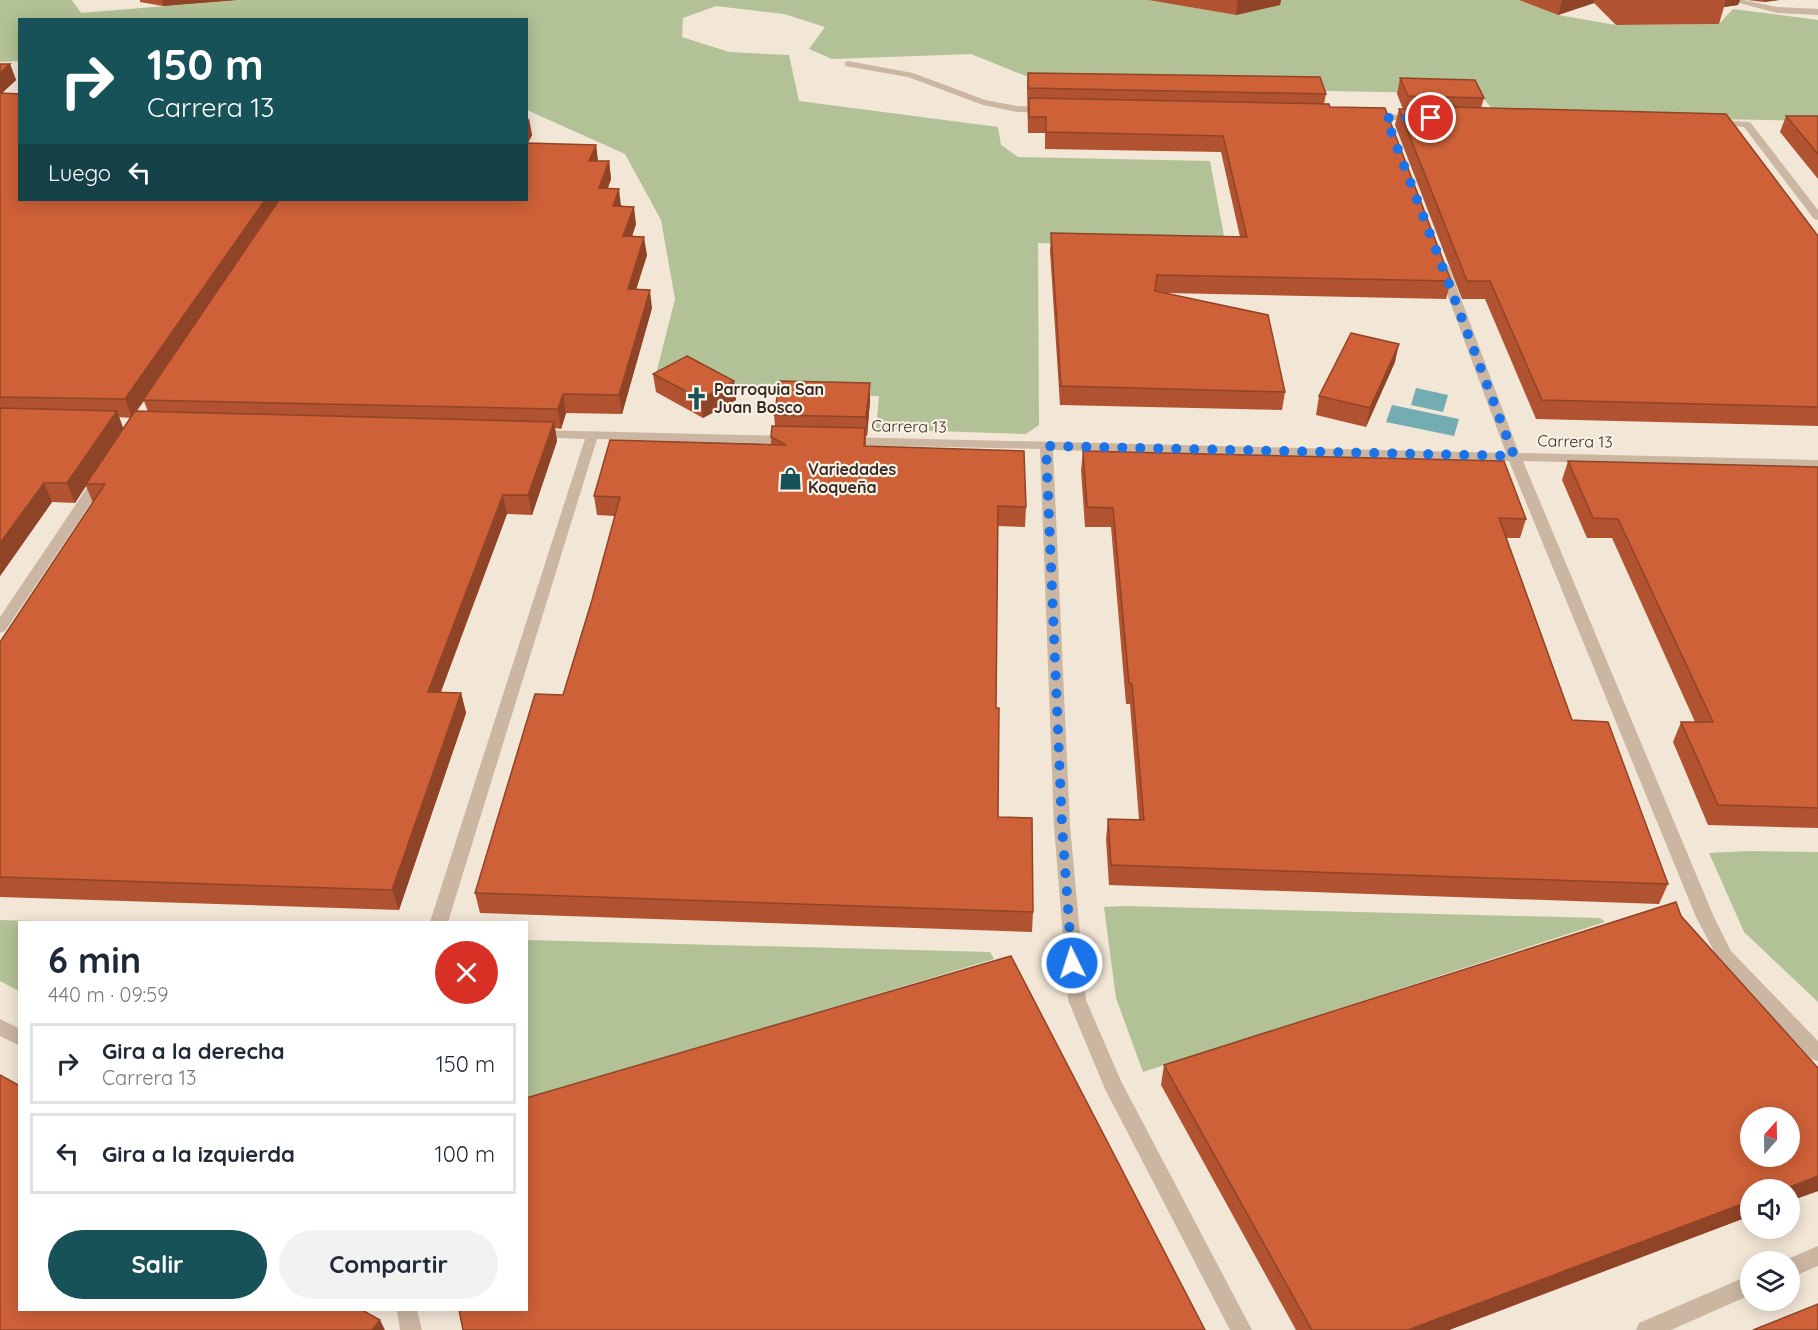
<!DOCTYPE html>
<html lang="es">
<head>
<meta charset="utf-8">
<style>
  body { margin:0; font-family:Quicksand,sans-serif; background:#f2f2f3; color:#1f2937; height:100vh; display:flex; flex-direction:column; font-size:22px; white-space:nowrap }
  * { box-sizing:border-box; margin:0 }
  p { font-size:20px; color:#747a83 }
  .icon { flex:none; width:33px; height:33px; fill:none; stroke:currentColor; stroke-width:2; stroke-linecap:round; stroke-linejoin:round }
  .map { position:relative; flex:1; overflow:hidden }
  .side { position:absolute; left:18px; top:921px; width:510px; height:390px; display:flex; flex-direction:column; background:#fff; border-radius:0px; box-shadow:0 3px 15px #0003 }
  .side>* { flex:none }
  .guide { position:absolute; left:18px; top:18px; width:510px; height:183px; border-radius:0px; box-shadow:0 3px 15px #0003; background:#185259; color:#fff; overflow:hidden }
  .needle { width:39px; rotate:20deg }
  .tools { position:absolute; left:1740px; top:1107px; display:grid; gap:12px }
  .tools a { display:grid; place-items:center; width:60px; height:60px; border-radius:50%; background:#fff; box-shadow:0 3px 15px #0003; font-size:30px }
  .pin { position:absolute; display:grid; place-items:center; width:51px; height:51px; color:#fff; margin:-26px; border:3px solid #fff; border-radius:50%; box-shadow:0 2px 6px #0007 }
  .me { position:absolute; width:66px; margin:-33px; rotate:356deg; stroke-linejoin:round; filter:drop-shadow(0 0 4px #0008) }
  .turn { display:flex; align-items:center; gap:21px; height:126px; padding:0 30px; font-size:27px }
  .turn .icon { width:78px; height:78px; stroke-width:2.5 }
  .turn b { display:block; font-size:42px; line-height:51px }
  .then { display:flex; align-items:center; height:57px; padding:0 30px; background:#0003; gap:12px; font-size:22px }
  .round { display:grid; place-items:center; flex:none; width:63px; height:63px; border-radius:32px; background:#f2f2f3 }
  .summary { display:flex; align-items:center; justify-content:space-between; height:102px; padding:0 30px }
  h1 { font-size:36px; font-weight:700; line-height:45px }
  .button { display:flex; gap:12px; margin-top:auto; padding:12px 30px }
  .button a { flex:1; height:69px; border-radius:36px; background:#185259; color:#fff; font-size:24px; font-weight:700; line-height:69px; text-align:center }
  .button a+a { background:#f2f2f3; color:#1f2937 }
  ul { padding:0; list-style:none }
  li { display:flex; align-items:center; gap:18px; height:81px; margin:0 12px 9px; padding:0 18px; border:3px solid #e0e1e3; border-radius:0px }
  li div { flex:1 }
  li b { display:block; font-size:22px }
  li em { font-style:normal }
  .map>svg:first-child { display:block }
</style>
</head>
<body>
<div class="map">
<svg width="1818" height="1330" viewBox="0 0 1818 1330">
  <rect width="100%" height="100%" fill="#f2e6d6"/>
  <g fill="#b2c296">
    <polygon points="0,0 72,0 81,13 237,0 1148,0 1236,15 1280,5 1281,0 1519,0 1558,15 1616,25 1719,24 1733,9 1818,20 1818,121 1497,115 1480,94 1048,85 971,54 832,59 809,49 825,27 784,14 716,6 683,18 682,37 729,52 789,55 799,101 998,127 1001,145 1018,157 1210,161 1226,247 1038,243 1039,425 1026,434 876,429 879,396 751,394 695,362 655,378 675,299 661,220 625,154 527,110 526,20 20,20 19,61 0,62"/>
    <polygon points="1749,851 1818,852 1818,1002 1744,932 1709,853"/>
    <polygon points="1123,906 1600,918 1605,922 1143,1072 1116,998 1104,907"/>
    <polygon points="0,920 74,922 20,922 19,991 0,981"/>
    <polygon points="527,940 990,952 994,959 527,1099"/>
  </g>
  <g fill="#74adb1">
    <polygon points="1416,388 1448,395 1443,412 1411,405"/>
    <polygon points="1392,405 1459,419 1454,436 1386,422"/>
  </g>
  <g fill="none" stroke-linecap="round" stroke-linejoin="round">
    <g fill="#cbb6a2" fill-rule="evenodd">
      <polygon points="1728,0 1743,0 1777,7 1818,9 1818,15 1777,13"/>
      <polygon points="848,61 913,73 985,100 1017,106 1049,107 1054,110 1049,113 1017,112 983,105 908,77 845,66 845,62"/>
      <polygon points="1370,114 1418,115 1423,118 1418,121 1367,119 1365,117"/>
      <polygon points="1715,120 1750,122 1818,210 1818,220 1814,219 1744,127 1712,125 1710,123"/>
      <polygon points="1443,264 1449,267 1519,453 1818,460 1818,468 1523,461 1714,917 1731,951 1818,1041 1818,1061 1811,1059 1719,961 1696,917 1509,461 1053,450 1070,826 1086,1000 1121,1081 1252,1330 1230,1330 1105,1089 1068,1000 1054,826 1040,449 846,445 840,441 846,437 1506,453 1437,267"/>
      <polygon points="537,430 789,436 795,440 789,444 597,439 448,922 430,922 585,439 533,437 531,434 533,431"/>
      <polygon points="100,475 107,479 5,631 0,633 0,617 95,476"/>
      <polygon points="0,1019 20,1029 20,1046 0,1036"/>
      <polygon points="1818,1246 1818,1266 1790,1278 1790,1262 1783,1261"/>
      <polygon points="1750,1275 1750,1295 1671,1330 1636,1330 1639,1323"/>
      <polygon points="397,1310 417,1310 422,1330 400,1330"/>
    </g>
  </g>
  <g fill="#b15330" fill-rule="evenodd">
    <polygon points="140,0 237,0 163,6 140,2"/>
    <polygon points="1148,0 1281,0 1280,5 1236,15"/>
    <polygon points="1519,0 1740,0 1738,5 1724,7 1719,24 1616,25 1594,3 1558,15"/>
    <polygon points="1747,0 1779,0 1764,2"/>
    <path d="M0,64H10L16,80L2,93L20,200H526V118L532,135L528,143L596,145L598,161H609L611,179L608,188L636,224L632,237L647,255L636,290L652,308L622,414L566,413L561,429L555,428L557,441L532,515L507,514L441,692L461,693L466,713L399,910L0,897V642L93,503L86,486L75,503L52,502L0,576ZM144,401L148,412L136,411ZM119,417L131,418L123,429Z"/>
    <polygon points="1028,73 1326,94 1324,104 1330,107 1451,281 1446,299 1167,293 1285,392 1282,410 1060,405 1050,251 1051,233 1240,237 1221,152 1045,149 1045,133 1028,133 1027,89"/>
    <polygon points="1400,78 1484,98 1481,108 1818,236 1818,426 1536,419 1485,299 1462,299 1395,125 1399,109 1403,109 1397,94"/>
    <polygon points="1786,116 1818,116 1818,179 1780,132"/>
    <polygon points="1395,362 1366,427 1316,415 1319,396"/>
    <polygon points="653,374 734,381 736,400 703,418 656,392"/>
    <polygon points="870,401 867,436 866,436 866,447 1026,507 1025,527 998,526 996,708 998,817 1033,912 1032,932 480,913 475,893 563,695 592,600 615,516 597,515 594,496 771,445 771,437 775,426 774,415"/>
    <polygon points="1083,451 1526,519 1520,538 1506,538 1572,720 1668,884 1659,904 1109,885 1106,839 1108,819 1139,820 1130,704 1126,704 1111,527 1085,527 1081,470"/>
    <polygon points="1568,461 1818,467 1818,828 1708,825 1673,742 1681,722 1695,722 1612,538 1587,538 1562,480"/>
    <polygon points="1681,916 1818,1191 1790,1201 1790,1190 1750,1216 1449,1330 1296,1330 1161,1085 1164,1065"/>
  </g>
  <g fill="#904427">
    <polygon points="162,0 237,0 163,6"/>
    <polygon points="1238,0 1281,0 1280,5 1236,15"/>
    <polygon points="1562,0 1595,0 1594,3 1558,15"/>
    <polygon points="1726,0 1740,0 1738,5 1724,7"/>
    <polygon points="1764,0 1779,0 1764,2"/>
    <polygon points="10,64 16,80 0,95 0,73"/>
    <polygon points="529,118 532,135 526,146 526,124"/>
    <polygon points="596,145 598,162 589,161"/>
    <polygon points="609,161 611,179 601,206 599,188"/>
    <polygon points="619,189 621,206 615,224 613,206"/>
    <polygon points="265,200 282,200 132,418 125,399"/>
    <polygon points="634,207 636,224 626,254 623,236"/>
    <polygon points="644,237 647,255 630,308 628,289"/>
    <polygon points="650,290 652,308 622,414 619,395"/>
    <polygon points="1399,344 1395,362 1366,427 1370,408"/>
    <polygon points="734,381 736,400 703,418 701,399"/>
    <polygon points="870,383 870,401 867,436 866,417"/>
    <polygon points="563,394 566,413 561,429 558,409"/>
    <polygon points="117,411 124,430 86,484 86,486 75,503 67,483"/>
    <polygon points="554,422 557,441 532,515 528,495"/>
    <polygon points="44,483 52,502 0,576 0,543"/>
    <polygon points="503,495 507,514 433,712 428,692"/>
    <polygon points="461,693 466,713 399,910 392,890"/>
    <polygon points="1818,1176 1818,1191 1790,1201 1790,1190 1782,1190"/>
    <polygon points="1750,1201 1750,1216 1449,1330 1408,1330"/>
    <polygon points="380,1320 385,1330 372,1330"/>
  </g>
  <g fill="#ce6138" stroke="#904427" stroke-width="1.5" fill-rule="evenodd">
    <polygon points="0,64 10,64 0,73"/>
    <polygon points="1028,73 1320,77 1326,94 1028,88"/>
    <polygon points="1400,78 1475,80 1484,98 1408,96"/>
    <polygon points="0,93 20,94 20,200 265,200 125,399 0,397"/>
    <polygon points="1029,98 1329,104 1330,107 1385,108 1451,281 1157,275 1155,291 1268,315 1285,392 1061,386 1051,233 1247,237 1223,136 1046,132 1046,117 1029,117"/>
    <polygon points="1412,106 1726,114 1818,236 1818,407 1542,400 1490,281 1467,281 1399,109 1414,109"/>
    <polygon points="1786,116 1818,116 1818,154"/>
    <polygon points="526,143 596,145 589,161 609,161 599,188 619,189 613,206 634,207 623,236 644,237 628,289 650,290 619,395 563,394 558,409 143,400 279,200 526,200"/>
    <polygon points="1351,333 1399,344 1370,408 1319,396"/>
    <polygon points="687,356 734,381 701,399 653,374"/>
    <polygon points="780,381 870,383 866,417 774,415"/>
    <polygon points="0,408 117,411 67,483 44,483 0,543"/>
    <polygon points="135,411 554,422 528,495 503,495 428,692 461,693 392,890 0,877 0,642 105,484 86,484"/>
    <polygon points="772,426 865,428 864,446 1024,451 1026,507 998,506 996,708 999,708 998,817 1032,818 1033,912 475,893 535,694 563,695 592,600 620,497 594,496 610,440 786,445 771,437"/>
    <polygon points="1083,451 1504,461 1526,519 1499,518 1572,720 1608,722 1668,884 1111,865 1108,819 1144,820 1132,684 1129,683 1113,508 1087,507"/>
    <polygon points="1568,461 1818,467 1818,808 1718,805 1681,722 1713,722 1618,519 1593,518"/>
    <path d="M1676,902L1681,916L1818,1068V1176L1782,1190H1750V1201L1408,1330H1312L1164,1065ZM1750,1118H1790V1156H1750Z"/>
    <polygon points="1011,956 1205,1330 463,1330 459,1310 526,1310 526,1098"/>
    <polygon points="0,1075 20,1086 20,1310 362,1310 380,1320 372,1330 0,1330"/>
    <polygon points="1818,1304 1818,1330 1753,1330"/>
  </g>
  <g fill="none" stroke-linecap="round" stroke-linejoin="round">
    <polyline stroke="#1a73e8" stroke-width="10" stroke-dasharray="0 18" points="1072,963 1062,826 1046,446 1514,456 1386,118 1431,118"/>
  </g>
  <defs>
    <symbol id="church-bare" viewBox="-9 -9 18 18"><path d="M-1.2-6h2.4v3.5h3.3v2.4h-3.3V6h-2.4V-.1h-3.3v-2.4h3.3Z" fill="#185259" stroke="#faf0e3" stroke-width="2.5" paint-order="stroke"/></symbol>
    <symbol id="shop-bare" viewBox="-9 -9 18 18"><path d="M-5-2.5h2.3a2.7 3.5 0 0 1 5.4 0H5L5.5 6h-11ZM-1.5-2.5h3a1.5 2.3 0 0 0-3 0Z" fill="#185259" stroke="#faf0e3" stroke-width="2.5" paint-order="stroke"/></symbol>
  </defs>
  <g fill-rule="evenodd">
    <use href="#church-bare" x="680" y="382" width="33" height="33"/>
    <use href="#shop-bare" x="774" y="462" width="33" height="33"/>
  </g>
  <g text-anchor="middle" stroke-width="4.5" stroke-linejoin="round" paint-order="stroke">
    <g font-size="16" font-weight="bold" fill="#352a25" stroke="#faf0e3" text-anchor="start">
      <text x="714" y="395">Parroquia San<tspan x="714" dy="18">Juan Bosco</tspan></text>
      <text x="808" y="475">Variedades<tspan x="808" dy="18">Koqueña</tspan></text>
    </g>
    <g font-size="16" fill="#352a25" stroke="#faf0e3">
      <text transform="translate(909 426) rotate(1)" y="6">Carrera 13</text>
      <text transform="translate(1575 441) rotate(1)" y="6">Carrera 13</text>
    </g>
  </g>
</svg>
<div class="tools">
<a><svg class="needle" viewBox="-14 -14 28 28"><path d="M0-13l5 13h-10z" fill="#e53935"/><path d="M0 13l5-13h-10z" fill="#747a83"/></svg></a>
<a><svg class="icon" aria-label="sound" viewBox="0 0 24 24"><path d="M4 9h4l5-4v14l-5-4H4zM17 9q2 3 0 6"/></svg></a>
<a><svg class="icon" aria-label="layers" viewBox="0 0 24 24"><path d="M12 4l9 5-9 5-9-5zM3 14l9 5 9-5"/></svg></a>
</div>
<div class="pin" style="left:1431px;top:118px;background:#d93025"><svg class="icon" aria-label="arrive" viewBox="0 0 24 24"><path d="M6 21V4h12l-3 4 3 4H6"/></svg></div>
<svg class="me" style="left:1072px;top:963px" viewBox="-20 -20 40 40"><circle r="17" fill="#1a73e8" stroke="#fff" stroke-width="3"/><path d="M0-11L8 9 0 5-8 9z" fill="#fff"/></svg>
<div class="guide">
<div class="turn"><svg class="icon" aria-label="right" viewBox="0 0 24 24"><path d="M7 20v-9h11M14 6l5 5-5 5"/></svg><div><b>150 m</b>Carrera 13</div></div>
<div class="then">Luego<svg class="icon" aria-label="left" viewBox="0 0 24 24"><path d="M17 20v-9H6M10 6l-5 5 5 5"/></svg></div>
</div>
<section class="side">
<div class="summary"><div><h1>6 min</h1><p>440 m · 09:59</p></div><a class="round" style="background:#d93025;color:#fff"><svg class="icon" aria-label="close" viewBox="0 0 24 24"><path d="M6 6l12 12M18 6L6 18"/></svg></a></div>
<ul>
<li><svg class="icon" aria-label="right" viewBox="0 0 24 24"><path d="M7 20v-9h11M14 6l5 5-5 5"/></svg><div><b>Gira a la derecha</b><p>Carrera 13</p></div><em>150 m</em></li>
<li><svg class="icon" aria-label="left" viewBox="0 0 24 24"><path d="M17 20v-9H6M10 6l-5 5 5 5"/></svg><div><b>Gira a la izquierda</b></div><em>100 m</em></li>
</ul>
<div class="button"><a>Salir</a><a>Compartir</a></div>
</section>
</div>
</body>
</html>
